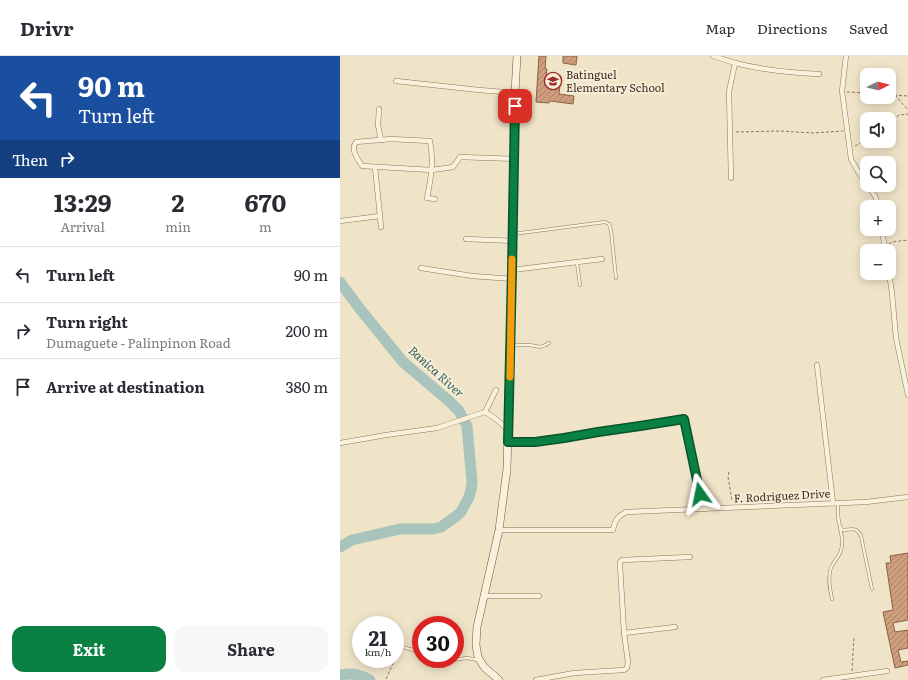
<!DOCTYPE html>
<html lang="en">
<head>
<meta charset="utf-8">
<style>
  body { margin:0; font-family:Literata,serif; background:#f7f7f7; color:#2b2b33; height:100vh; display:flex; flex-direction:column; font-size:15px; white-space:nowrap }
  * { box-sizing:border-box; margin:0 }
  p { font-size:13px; color:#7c7c81 }
  .icon { flex:none; width:22px; height:22px; fill:none; stroke:currentColor; stroke-width:2; stroke-linecap:round; stroke-linejoin:round }
  .map { position:relative; flex:1; overflow:hidden }
  .details { display:flex; flex-direction:column; background:#fff; width:340px }
  .details>* { flex:none }
  .hud { background:#1a4fa0; color:#fff; overflow:hidden }
  .needle { width:26px; rotate:84deg }
  .buttons { position:absolute; left:520px; top:12px; display:grid; gap:8px }
  .buttons a { display:grid; place-items:center; width:36px; height:36px; border-radius:8px; background:#fff; box-shadow:0 2px 10px #0003; font-size:20px }
  .speed { position:absolute; left:12px; top:560px; display:flex; gap:8px; font-size:20px; font-weight:700; text-align:center }
  .speed>* { display:grid; place-content:center; width:52px; height:52px; border-radius:50%; background:#fff; box-shadow:0 2px 10px #0003; line-height:1 }
  .speed small { font-size:10px; font-weight:400 }
  .speed .limit { border:6px solid #d22; background:#fff; color:#111 }
  .pin { position:absolute; display:grid; place-items:center; width:34px; height:34px; color:#fff; margin:-17px; border-radius:8px; box-shadow:0 2px 6px #0006 }
  .me { position:absolute; width:44px; margin:-22px; rotate:348deg; stroke-linejoin:round; filter:drop-shadow(0 0 3px #0008) }
  .turn { display:flex; align-items:center; gap:14px; height:84px; padding:0 12px; font-size:18px }
  .turn .icon { width:52px; height:52px; stroke-width:2.5 }
  .turn b { display:block; font-size:28px; line-height:34px }
  .then { display:flex; align-items:center; height:38px; padding:0 12px; background:#0003; gap:8px; font-size:15px }
  .eta { display:flex; justify-content:space-evenly; align-items:center; height:68px; text-align:center }
  .eta b { font-size:24px; font-weight:700; line-height:28px }
  .button { display:flex; gap:8px; margin-top:auto; padding:8px 12px }
  .button a { flex:1; height:46px; border-radius:12px; background:#0b8043; color:#fff; font-size:16px; font-weight:700; line-height:46px; text-align:center }
  .button a+a { background:#f7f7f7; color:#2b2b33 }
  ul { padding:0; list-style:none }
  li { display:flex; align-items:center; gap:12px; height:56px; padding:0 12px; border-top:1px solid #e1e1e2 }
  li div { flex:1 }
  li b { display:block; font-size:15px }
  li em { font-style:normal }
  header { display:flex; align-items:center; gap:24px; box-sizing:border-box; height:56px; padding:0 20px; background:#fff; border-bottom:1px solid #e1e1e2 }
  header strong { font-size:19px }
  nav { display:flex; gap:22px; margin-inline-start:auto; font-size:14px }
  main { display:flex; flex:1; min-height:0 }
  .map>svg:first-child { display:block }
</style>
</head>
<body>
<header>
<strong>Drivr</strong>
<nav><a>Map</a><a>Directions</a><a>Saved</a></nav>
</header>
<main>
<section class="details">
<div class="hud">
<div class="turn"><svg class="icon" aria-label="left" viewBox="0 0 24 24"><path d="M17 20v-9H6M10 6l-5 5 5 5"/></svg><div><b>90 m</b>Turn left</div></div>
<div class="then">Then<svg class="icon" aria-label="right" viewBox="0 0 24 24"><path d="M7 20v-9h11M14 6l5 5-5 5"/></svg></div>
</div>
<div class="eta">
<div><b>13:29</b><p>Arrival</p></div>
<div><b>2</b><p>min</p></div>
<div><b>670</b><p>m</p></div>
</div>
<ul>
<li><svg class="icon" aria-label="left" viewBox="0 0 24 24"><path d="M17 20v-9H6M10 6l-5 5 5 5"/></svg><div><b>Turn left</b></div><em>90 m</em></li>
<li><svg class="icon" aria-label="right" viewBox="0 0 24 24"><path d="M7 20v-9h11M14 6l5 5-5 5"/></svg><div><b>Turn right</b><p>Dumaguete - Palinpinon Road</p></div><em>200 m</em></li>
<li><svg class="icon" aria-label="arrive" viewBox="0 0 24 24"><path d="M6 21V4h12l-3 4 3 4H6"/></svg><div><b>Arrive at destination</b></div><em>380 m</em></li>
</ul>
<div class="button"><a>Exit</a><a>Share</a></div>
</section>
<div class="map">
<svg width="568" height="624" viewBox="0 0 568 624">
  <defs>
    <pattern id="building-hatch" width="6" height="6" patternUnits="userSpaceOnUse"><rect width="6" height="6" fill="#cf9f7d"/><path d="M-1 1l2-2M0 6l6-6M5 7l2-2" fill="none" stroke="#a98266"/></pattern>
  </defs>
  <rect width="100%" height="100%" fill="#f0e4c8"/>
  <g fill="none" stroke-linecap="round" stroke-linejoin="round">
    <g stroke="#a9c4bc" stroke-width="11">
      <polyline points="0,226 20,253 63,306 109,345 119,355 127,370 132,426 131,434 129,441 121,456 115,461 101,471 93,473 60,473 12,484 0,491"/>
      <path d="M0,619C13,617 18,618 30,624"/>
    </g>
  </g>
  <g fill="url(#building-hatch)" stroke="#8d5f41">
    <polygon points="199,0 206,0 205,13 207,13 206,19 221,20 219,38 234,40 233,48 210,45 209,47 196,46"/>
    <polygon points="223,0 237,0 236,9 223,7"/>
    <polygon points="568,497 568,564 553,567 555,576 568,574 568,592 558,594 561,606 568,605 568,609 555,612 543,556 553,554 546,507 551,507 550,500"/>
  </g>
  <g fill="none" stroke-linecap="round" stroke-linejoin="round">
    <defs>
      <g id="service">
        <polyline points="173,178 265,166 269,168 271,174 276,222"/>
        <polyline points="237,207 240,229"/>
        <path d="M171,290C176,289 182,289 187,289C198,289 198,294 209,287"/>
        <path d="M498,447C498,456 497,467 502,474C512,474 516,470 521,480L532,533"/>
        <path d="M492,543C490,534 488,525 490,515C491,509 496,504 499,499C504,490 502,481 500,472"/>
        <polyline points="62,591 81,596"/>
        <polyline points="106,603 112,604 127,602 138,604"/>
      </g>
      <g id="minor">
        <polyline points="373,0 395,7 389,36 391,122"/>
        <polyline points="506,0 502,35 511,103 520,119 527,127"/>
        <path d="M395,7C423,14 450,17 479,18"/>
        <polyline points="56,25 139,34 175,37"/>
        <polyline points="39,53 38,69 41,84"/>
        <polyline points="528,129 535,140 539,151"/>
        <path d="M95,143L87,142C91,122 94,105 90,85L51,83L16,86C10,94 18,103 22,110L92,114L113,111L120,101L174,103"/>
        <polyline points="40,160 41,171"/>
        <polyline points="0,165 40,160 35,111"/>
        <polyline points="542,173 545,195"/>
        <polyline points="126,183 173,185"/>
        <polyline points="81,212 132,220 172,223"/>
        <polyline points="172,214 262,203"/>
        <polyline points="549,217 552,237 556,282 568,339"/>
        <polyline points="477,309 493,447"/>
        <path d="M145,356C155,362 161,366 168,375"/>
        <polyline points="168,386 195,386 224,382 258,376 300,370 344,363 364,453"/>
        <polyline points="0,387 46,379 97,372 145,356 156,334"/>
        <path d="M159,474H273C275,464 277,461 286,456L526,446L568,441"/>
        <polyline points="144,540 199,540"/>
        <polyline points="284,577 335,571"/>
        <polyline points="196,624 234,617 284,614 287,612 288,606 284,577 280,509 280,506 282,504 350,501"/>
        <polyline points="483,624 547,615"/>
      </g>
      <polyline id="secondary" points="159,624 144,611 138,601 136,589 137,571 159,474 167,413 168,375 172,214 175,37 177,0"/>
    </defs>
    <use href="#service" stroke="#8d765c" stroke-width="3.5"/>
    <use href="#minor" stroke="#8d765c" stroke-width="5.5"/>
    <use href="#secondary" stroke="#6f573f" stroke-width="8"/>
    <g stroke="#8d765c" stroke-width="1" stroke-dasharray="3 2" stroke-linecap="butt">
      <polyline points="507,36 527,37"/>
      <polyline points="549,39 568,40"/>
      <polyline points="555,39 568,54"/>
      <polyline points="549,67 559,59 568,58"/>
      <polyline points="396,76 440,75 473,77 503,75"/>
      <polyline points="515,90 524,85 527,82"/>
      <polyline points="549,188 552,186 568,184"/>
      <polyline points="389,416 388,421 392,445"/>
      <polyline points="55,602 59,595"/>
      <polyline points="512,615 514,580"/>
      <polyline points="46,623 55,603"/>
    </g>
    <use href="#service" stroke="#faf1dc" stroke-width="2.5"/>
    <use href="#minor" stroke="#faf1dc" stroke-width="4.5"/>
    <use href="#secondary" stroke="#faf1dc" stroke-width="7"/>
  </g>
  <g fill="none" stroke-linecap="round" stroke-linejoin="round">
    <defs>
      <polyline id="route" points="175,50 172,214 168,386 195,386 224,382 258,376 300,370 344,363 360,438"/>
    </defs>
    <use href="#route" stroke="#07532c" stroke-width="10"/>
    <use href="#route" stroke="#0b8043" stroke-width="7"/>
    <polyline stroke="#f59e0b" stroke-width="7" points="170,321 172,203"/>
  </g>
  <defs>
    <symbol id="school-ring" viewBox="-11 -11 22 22"><circle r="9.5" fill="#f7eed8" stroke="#9e2a2b" stroke-width="1.5"/><path d="M0-5L7-2L0 1L-7-2ZM-4 1L0 2.5L4 1V4Q0 6-4 4Z" fill="#9e2a2b"/></symbol>
  </defs>
  <g fill-rule="evenodd">
    <use href="#school-ring" x="203" y="15" width="20" height="20"/>
  </g>
  <g text-anchor="middle" stroke-width="4" stroke-linejoin="round" paint-order="stroke">
    <g font-size="11" fill="#3d2e20" stroke="#f7eed8" text-anchor="start">
      <text x="226" y="23">Batinguel<tspan x="226" dy="13">Elementary School</tspan></text>
    </g>
    <g font-size="11" fill="#3d2e20" stroke="#f7eed8">
      <text transform="translate(442 440) rotate(-3)" y="4">F. Rodriguez Drive</text>
    </g>
    <g font-size="12" font-style="italic" fill="#2f5d5a" stroke="#f7eed8">
      <text transform="translate(96 316) rotate(42)" y="4">Banica River</text>
    </g>
  </g>
</svg>
<div class="buttons">
<a><svg class="needle" viewBox="-14 -14 28 28"><path d="M0-13l5 13h-10z" fill="#e53935"/><path d="M0 13l5-13h-10z" fill="#7c7c81"/></svg></a>
<a><svg class="icon" aria-label="sound" viewBox="0 0 24 24"><path d="M4 9h4l5-4v14l-5-4H4zM17 9q2 3 0 6"/></svg></a>
<a><svg class="icon" aria-label="search" viewBox="0 0 24 24"><circle cx="10" cy="10" r="6"/><path d="M15 15l6 6"/></svg></a>
<a>+</a>
<a>−</a>
</div>
<div class="speed"><div>21<small>km/h</small></div><div class="limit">30</div></div>
<div class="pin" style="left:175px;top:50px;background:#d93025"><svg class="icon" aria-label="arrive" viewBox="0 0 24 24"><path d="M6 21V4h12l-3 4 3 4H6"/></svg></div>
<svg class="me" style="left:360px;top:438px" viewBox="-20 -20 40 40"><path d="M0-17L14 15 0 8-14 15z" fill="#0b8043" stroke="#fff" stroke-width="4"/></svg>
</div>
</main>
</body>
</html>
